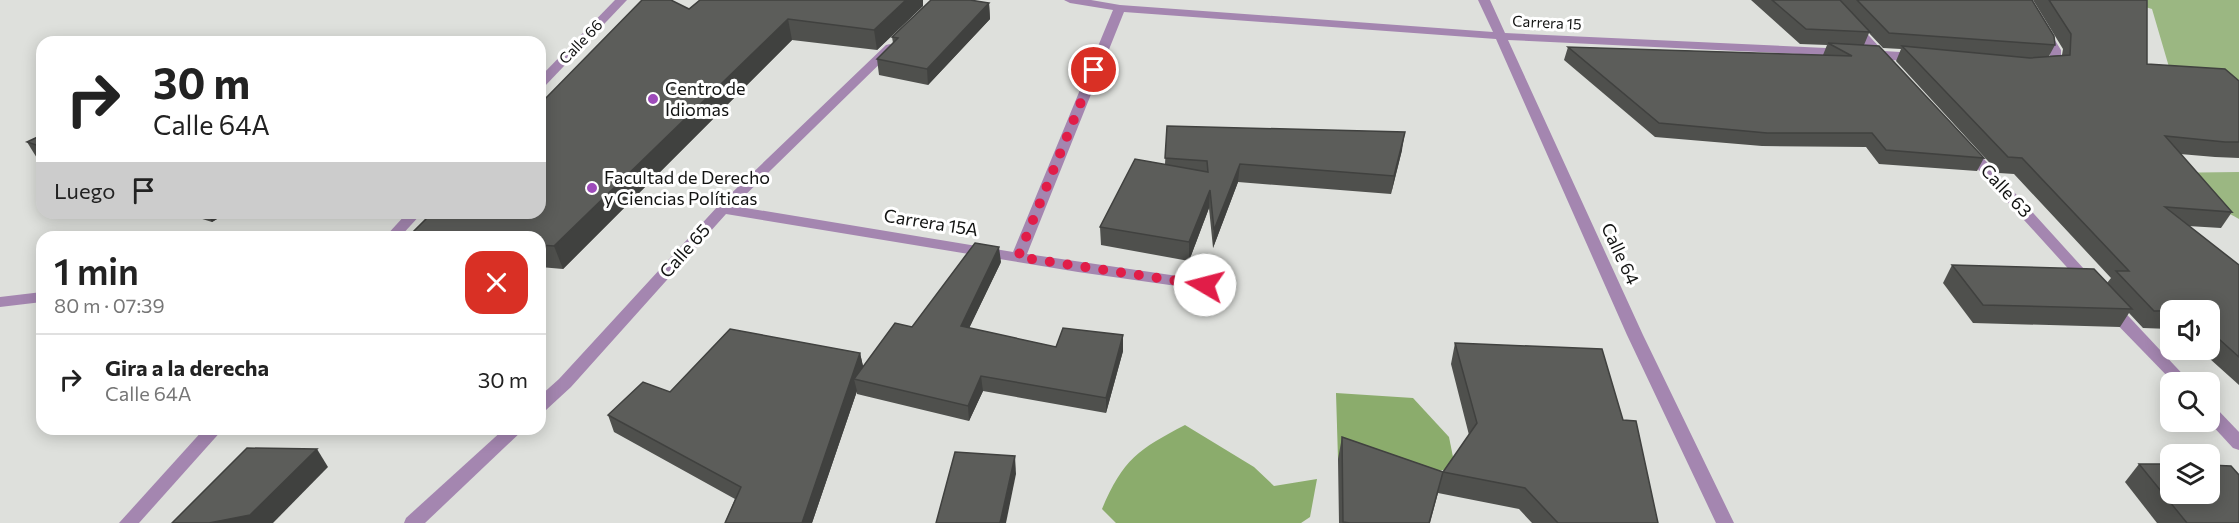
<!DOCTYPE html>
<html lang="es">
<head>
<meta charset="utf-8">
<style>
  body { margin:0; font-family:Commissioner,sans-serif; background:#f6f6f6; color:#222; height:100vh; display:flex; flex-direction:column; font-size:22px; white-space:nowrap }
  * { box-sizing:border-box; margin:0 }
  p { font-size:20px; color:#767676 }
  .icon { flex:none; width:33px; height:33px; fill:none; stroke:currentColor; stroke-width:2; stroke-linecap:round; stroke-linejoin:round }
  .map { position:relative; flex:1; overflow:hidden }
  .details { position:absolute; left:36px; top:231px; width:510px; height:204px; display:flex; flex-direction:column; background:#fff; border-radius:18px; box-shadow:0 3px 15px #0003 }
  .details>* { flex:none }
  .hud { position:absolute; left:36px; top:36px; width:510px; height:183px; border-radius:18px; box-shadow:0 3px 15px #0003; background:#fff; color:#222; overflow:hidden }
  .fabs { position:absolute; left:2160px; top:300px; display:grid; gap:12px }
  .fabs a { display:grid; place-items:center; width:60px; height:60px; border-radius:12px; background:#fff; box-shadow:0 3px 15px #0003; font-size:30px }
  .pin { position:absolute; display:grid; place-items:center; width:51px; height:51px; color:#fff; margin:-26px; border:3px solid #fff; border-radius:50%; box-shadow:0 2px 6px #0007 }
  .me { position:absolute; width:66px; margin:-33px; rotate:278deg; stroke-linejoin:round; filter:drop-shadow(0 0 4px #0008) }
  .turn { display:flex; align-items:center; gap:21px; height:126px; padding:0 18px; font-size:27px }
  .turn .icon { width:78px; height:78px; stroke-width:2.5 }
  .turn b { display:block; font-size:42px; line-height:51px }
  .then { display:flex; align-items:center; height:57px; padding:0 18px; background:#0003; gap:12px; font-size:22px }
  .round { display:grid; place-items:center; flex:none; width:63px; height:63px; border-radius:18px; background:#f6f6f6 }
  .summary { display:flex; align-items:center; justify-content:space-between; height:102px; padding:0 18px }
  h1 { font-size:36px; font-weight:600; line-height:45px }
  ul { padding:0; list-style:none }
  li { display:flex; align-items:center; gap:18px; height:90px; padding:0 18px; border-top:2px solid #e0e0e0 }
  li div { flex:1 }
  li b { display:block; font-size:22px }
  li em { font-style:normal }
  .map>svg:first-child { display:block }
</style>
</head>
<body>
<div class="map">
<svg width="2239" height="523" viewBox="0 0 2239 523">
  <rect width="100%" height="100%" fill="#dee0dc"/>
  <g fill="#9bb782">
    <polygon points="2122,0 2239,0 2239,87 2169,67 2152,9"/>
    <polygon points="2239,172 2239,219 2157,173"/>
  </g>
  <g fill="#8bac6c">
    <polygon points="1336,393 1413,398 1449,437 1455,467 1431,473 1338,459"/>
    <path d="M1185,425L1254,467L1274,486L1317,479L1310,517L1301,523H1116L1102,509C1123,459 1139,449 1185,425Z"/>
  </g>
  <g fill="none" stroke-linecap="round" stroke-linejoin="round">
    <g fill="#a486b0" fill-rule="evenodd">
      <polygon points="615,0 627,0 544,87 540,88 540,77"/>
      <polygon points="1064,0 1091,0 1120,5 1493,32 1478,0 1490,0 1505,33 1847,49 1847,55 1843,56 1508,40 1643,335 1734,523 1716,523 1627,335 1496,39 1124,12 1027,254 1205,280 1213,285 1210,288 1205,290 1078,272 726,214 571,387 546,410 540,412 540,396 559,379 718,206 886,45 890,44 896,48 734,206 1013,252 1113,10 1070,3"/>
      <path d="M1824,0H1836L1883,51L1918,53L1924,57C1914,65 1895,57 1883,62L1876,57L1863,56V50H1869Z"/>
      <polygon points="2018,0 2030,0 2061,50 2061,67 2047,70 2041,66 2051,62 2049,50"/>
      <polygon points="1968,146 1973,147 2094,280 2097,283 2094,286 2084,286 1963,153 1961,150"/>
      <polygon points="407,213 422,213 400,237 385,237"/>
      <polygon points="42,292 42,302 0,307 0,297"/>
      <polygon points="2111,303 2117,304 2190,382 2173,382 2105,312 2103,308 2105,304"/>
      <polygon points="2210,406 2216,408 2239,432 2239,450 2233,448 2209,422"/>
      <polygon points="204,429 223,429 139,523 119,523"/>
      <polygon points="504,429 524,429 425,523 404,523 406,518"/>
    </g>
  </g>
  <g fill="#4f504d">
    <polygon points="700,0 923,0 923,6 877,50 792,40 563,269 540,267 540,237 411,237 410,235"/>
    <polygon points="1751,0 2032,0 2055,45 2049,56 2062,55 2063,49 2033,0 2147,0 2147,64 2239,81 2239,158 2215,157 2180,154 2232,212 2221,228 2188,226 2239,265 2239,385 2200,350 2210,350 2210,310 2170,310 2170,329 2143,328 2129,313 2120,327 1973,323 1943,283 1952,265 2107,283 2111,278 2014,174 1999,173 1896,61 1901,49 1883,48 1869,33 1864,45 1984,158 1977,171 1879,164 1866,147 1762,146 1655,137 1564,60 1568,47 1823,55 1827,45 1800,44"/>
    <polygon points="989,3 990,19 928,85 879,75 877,59 893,43 892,37"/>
    <polygon points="1167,126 1402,150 1391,194 1238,182 1213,248 1209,208 1189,261 1101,245 1100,227 1165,164"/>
    <polygon points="42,135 42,163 40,163 27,142"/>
    <polygon points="131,213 156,213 146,219"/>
    <polygon points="183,213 227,213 212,222"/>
    <polygon points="241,213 259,213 252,217"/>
    <polygon points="1001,262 969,328 1056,347 1123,351 1106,413 983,391 969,421 857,394 857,391 812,523 725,523 735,499 614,432 608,415 670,392 860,353 863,367"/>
    <polygon points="1455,343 1623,420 1658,523 1532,523 1519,509 1438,493 1430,523 1339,523 1338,459 1342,437 1443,472 1469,435 1451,364"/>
    <polygon points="2139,464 2239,523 2157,523 2125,482"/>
  </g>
  <g fill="#40413f">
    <polygon points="906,0 923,0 923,6 877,50 874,30"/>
    <polygon points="989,3 990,19 928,85 927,69"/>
    <polygon points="788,19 792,40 563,269 554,246"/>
    <polygon points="1405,132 1402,150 1391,194 1394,176"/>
    <polygon points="1240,164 1238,182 1213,248 1214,230"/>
    <polygon points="1210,190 1209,208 1189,261 1189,242"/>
    <polygon points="142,213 156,213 146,219"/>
    <polygon points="207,213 227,213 212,222"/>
    <polygon points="250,213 259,213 252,217"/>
    <polygon points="999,247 1001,262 963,341 961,326"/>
    <polygon points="1123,335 1123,351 1106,413 1106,398"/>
    <polygon points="860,353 864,370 854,379 857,391 812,523 802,523"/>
    <polygon points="981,376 983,391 969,421 968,406"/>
    <polygon points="317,449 328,467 273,523 209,523"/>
    <polygon points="1015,456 1016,474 1006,523 1000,523"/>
  </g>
  <g fill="#5c5d5a" stroke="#40413f" stroke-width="1.5">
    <polygon points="642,0 671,0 689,9 700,0 906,0 874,30 788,19 554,246 540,245 540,237 433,237 410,235 432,213 540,213 540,104"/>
    <polygon points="931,0 970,0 989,3 927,69 877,59 898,38 892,37"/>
    <polygon points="1772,0 1840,0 1870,32 1806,29"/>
    <polygon points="1857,0 2032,0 2054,36 2055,45 1889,33"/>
    <polygon points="2049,0 2147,0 2147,64 2225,69 2239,81 2239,142 2225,142 2165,136 2232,212 2165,207 2239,265 2239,357 2210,331 2210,310 2154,311 2116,271 2129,271 2022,158 2008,157 1902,46 2030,58 2070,55 2071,34"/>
    <polygon points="1828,43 1879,46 1984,158 1886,150 1872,133 1767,133 1659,123 1568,47 1852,56"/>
    <polygon points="1167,126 1405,132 1394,176 1240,164 1214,230 1210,190 1189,242 1100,227 1135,159 1208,172 1207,161 1165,158"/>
    <polygon points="42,135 42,147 27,142"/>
    <polygon points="975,243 999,247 961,326 1056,347 1063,328 1123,335 1106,398 981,376 968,406 854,379 895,323 912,327"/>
    <polygon points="1952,265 2094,269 2132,309 1983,305"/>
    <polygon points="730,329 860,353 802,523 725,523 741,487 608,415 643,382 670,392"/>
    <polygon points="1455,343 1602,349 1623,420 1636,421 1658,523 1558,523 1525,488 1443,472 1477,423"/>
    <polygon points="1342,437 1443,472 1429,523 1350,523 1343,522"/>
    <polygon points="247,448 317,449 250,515 209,523 172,523"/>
    <polygon points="955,452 1015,456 1000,523 936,523"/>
    <polygon points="2139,464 2170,464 2170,494 2210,494 2210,465 2231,466 2239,475 2239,523 2187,523"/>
  </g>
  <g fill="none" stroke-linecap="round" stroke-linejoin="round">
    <polyline stroke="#e11d48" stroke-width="10" stroke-dasharray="0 18" points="1094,70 1018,257 1205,285"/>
  </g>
  <g fill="#9e4bba" stroke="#fff" stroke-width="2">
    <circle cx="653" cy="99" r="6"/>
    <circle cx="592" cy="188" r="6"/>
  </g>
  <g text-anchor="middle" stroke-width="6" stroke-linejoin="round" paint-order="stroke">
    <g font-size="15" fill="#121312" stroke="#fff">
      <text transform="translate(1547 23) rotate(3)" y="5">Carrera 15</text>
      <text transform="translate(581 42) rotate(-46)" y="5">Calle 66</text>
    </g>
    <g font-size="18" fill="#121312" stroke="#fff" text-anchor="start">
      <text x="665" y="95">Centro de<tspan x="665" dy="21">Idiomas</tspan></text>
      <text x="604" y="184">Facultad de Derecho<tspan x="604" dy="21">y Ciencias Políticas</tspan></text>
    </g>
    <g font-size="18" fill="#121312" stroke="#fff">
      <text transform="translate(2006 191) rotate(47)" y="6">Calle 63</text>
      <text transform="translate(931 223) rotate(9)" y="6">Carrera 15A</text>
      <text transform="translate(685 251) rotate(-48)" y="6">Calle 65</text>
      <text transform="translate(1620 254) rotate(65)" y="6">Calle 64</text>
    </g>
  </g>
</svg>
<div class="fabs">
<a><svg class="icon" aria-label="sound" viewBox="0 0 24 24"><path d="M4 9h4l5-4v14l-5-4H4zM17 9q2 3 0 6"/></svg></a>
<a><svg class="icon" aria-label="search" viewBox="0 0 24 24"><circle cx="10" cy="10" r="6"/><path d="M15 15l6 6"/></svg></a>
<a><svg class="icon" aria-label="layers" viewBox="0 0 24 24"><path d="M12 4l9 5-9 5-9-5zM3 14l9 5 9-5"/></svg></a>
</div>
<div class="pin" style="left:1094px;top:70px;background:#d93025"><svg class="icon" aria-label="arrive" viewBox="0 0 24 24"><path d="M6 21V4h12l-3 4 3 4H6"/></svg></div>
<svg class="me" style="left:1205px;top:285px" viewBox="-20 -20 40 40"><circle r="19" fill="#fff"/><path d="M0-13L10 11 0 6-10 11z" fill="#e11d48"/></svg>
<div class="hud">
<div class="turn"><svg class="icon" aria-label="right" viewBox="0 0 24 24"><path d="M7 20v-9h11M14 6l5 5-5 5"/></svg><div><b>30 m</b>Calle 64A</div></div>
<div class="then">Luego<svg class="icon" aria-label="arrive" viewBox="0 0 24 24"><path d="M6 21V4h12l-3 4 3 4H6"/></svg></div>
</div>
<section class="details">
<div class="summary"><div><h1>1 min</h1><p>80 m · 07:39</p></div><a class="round" style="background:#d93025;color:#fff"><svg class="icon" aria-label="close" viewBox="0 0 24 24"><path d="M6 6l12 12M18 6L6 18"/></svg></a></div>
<ul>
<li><svg class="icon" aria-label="right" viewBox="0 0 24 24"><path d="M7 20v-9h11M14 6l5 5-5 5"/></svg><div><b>Gira a la derecha</b><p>Calle 64A</p></div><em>30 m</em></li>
</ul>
</section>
</div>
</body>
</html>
